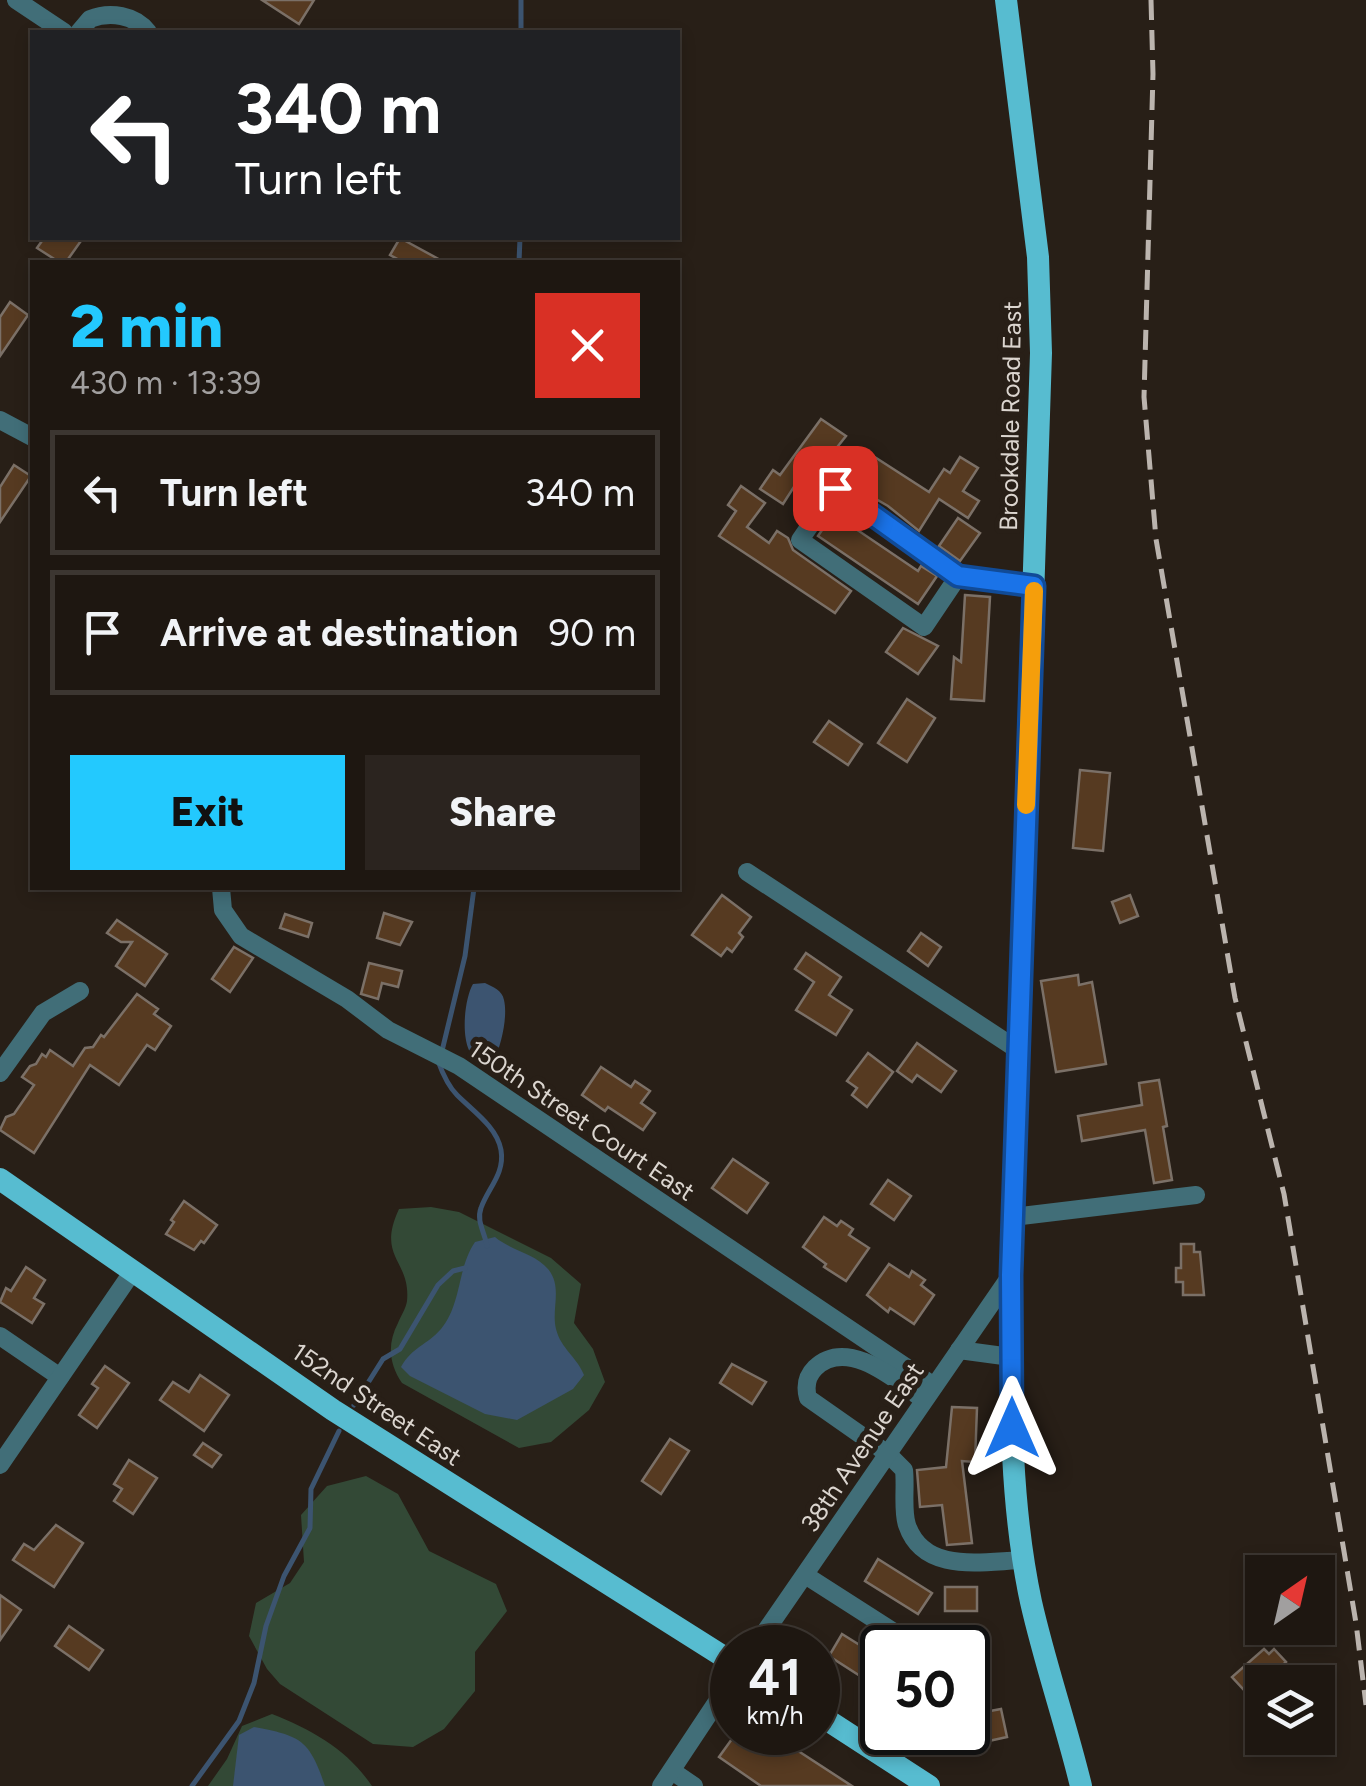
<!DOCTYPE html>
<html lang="en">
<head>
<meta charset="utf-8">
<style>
  body { margin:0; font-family:Figtree,sans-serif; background:#2b241f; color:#f1f3f6; height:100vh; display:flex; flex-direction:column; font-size:38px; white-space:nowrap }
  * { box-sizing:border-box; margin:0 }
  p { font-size:32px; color:#a19f9f }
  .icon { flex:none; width:55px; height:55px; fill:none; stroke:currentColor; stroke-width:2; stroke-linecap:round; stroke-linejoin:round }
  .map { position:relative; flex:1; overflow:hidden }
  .sheet { position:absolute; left:30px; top:260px; width:650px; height:630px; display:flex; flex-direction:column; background:#1e1711; border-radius:0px; box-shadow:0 5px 15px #0003,0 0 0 2px #3c3631 }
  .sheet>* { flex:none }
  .top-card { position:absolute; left:30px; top:30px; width:650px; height:210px; border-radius:0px; box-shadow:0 5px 15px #0003,0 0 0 2px #3c3631; background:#202124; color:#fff; overflow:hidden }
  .needle { width:65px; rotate:34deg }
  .buttons { position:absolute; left:1245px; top:1555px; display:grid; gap:20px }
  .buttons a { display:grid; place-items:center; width:90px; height:90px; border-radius:0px; background:#1e1711; box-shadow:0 5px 15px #0003,0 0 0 2px #3c3631; font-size:50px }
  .speed { position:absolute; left:710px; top:1625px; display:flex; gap:20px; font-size:50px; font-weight:700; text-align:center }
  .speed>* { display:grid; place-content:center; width:130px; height:130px; border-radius:50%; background:#1e1711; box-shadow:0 5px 15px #0003,0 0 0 2px #3c3631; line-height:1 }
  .speed small { font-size:25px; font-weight:400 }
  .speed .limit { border:5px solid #111; border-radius:15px; background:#fff; color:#111 }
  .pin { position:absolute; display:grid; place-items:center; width:85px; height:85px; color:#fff; margin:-42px; border-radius:20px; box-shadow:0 5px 15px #0006 }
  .me { position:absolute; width:110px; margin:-55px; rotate:0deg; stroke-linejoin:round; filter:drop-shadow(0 0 8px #0008) }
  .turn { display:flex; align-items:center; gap:35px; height:210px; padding:0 40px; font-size:45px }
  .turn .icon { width:130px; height:130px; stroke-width:2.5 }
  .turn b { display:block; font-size:70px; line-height:85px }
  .round { display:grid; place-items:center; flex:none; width:105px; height:105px; border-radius:0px; background:#2b241f }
  .summary { display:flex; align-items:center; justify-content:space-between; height:170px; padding:0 40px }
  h1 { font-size:60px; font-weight:800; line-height:75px; color:#23c9fe }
  .action { display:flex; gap:20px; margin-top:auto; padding:20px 40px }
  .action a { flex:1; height:115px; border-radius:0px; background:#23c9fe; color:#111; font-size:40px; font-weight:800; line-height:115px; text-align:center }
  .action a+a { background:#2b241f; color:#f1f3f6 }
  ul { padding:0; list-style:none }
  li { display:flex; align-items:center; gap:30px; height:125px; margin:0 20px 15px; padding:0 20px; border:5px solid #3c3631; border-radius:0px }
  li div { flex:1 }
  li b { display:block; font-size:38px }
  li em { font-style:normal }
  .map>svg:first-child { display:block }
</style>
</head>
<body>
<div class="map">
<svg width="1366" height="1786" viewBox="0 0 1366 1786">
  <rect width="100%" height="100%" fill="#281f17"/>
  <g fill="#334936">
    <path d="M431,1207L459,1212L551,1258L581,1284L574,1323L593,1349L605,1382L589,1410L551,1442L519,1448L402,1383C389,1364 387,1344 398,1323C401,1316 406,1308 407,1301C411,1260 376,1258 399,1209Z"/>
    <polygon points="366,1476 398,1494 429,1551 496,1584 507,1611 475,1652 475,1691 444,1729 413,1747 373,1744 280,1684 267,1669 249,1636 256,1603 290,1583 304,1562 301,1515 327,1486"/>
    <path d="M272,1714C312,1730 347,1749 372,1786H208L227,1759L242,1726Z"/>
  </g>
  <g fill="#3c5470">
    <path d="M485,983C493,987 502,990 504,1000C508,1017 501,1046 494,1060C456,1074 462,1002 473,984Z"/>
    <path d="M495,1237C510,1250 536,1254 548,1269C563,1287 551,1309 556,1329C561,1349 577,1357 584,1375L573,1389L517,1420L485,1414L410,1376L401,1367C412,1347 427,1345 441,1329C462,1304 457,1268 475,1242Z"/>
    <path d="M254,1727C302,1736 309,1740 325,1786H233L239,1735Z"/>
  </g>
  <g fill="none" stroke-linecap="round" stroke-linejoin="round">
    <g stroke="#3c5470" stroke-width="5">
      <polyline points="521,32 521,0"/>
      <polyline points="519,262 520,238"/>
      <polyline points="442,1051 465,956 474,888"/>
      <path d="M438,1061C442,1072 448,1086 457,1095C473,1111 497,1127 501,1150C505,1174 488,1188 481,1208C476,1221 485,1233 487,1246"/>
      <polyline points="354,1405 383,1359 400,1349 438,1285 453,1271 465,1268"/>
      <polyline points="192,1786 239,1721 254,1683 266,1626 284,1576 310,1528 311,1489 339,1431"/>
    </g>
  </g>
  <g fill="#563a21" stroke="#7b7067" stroke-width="2.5">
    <polygon points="262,0 314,0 299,24"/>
    <polygon points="44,238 83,238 66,262 59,262 37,248"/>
    <polygon points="400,238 444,262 403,262 390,255"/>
    <polygon points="10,302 28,315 0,356 0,317"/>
    <polygon points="821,419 846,436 815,475 806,468 783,504 760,489 773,470 780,475"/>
    <polygon points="870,454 929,492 944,469 950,473 960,457 978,468 963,491 979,501 968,518 939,499 919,531 888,506 850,484"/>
    <polygon points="14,465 31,476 0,522 0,487"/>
    <polygon points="741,486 765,503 747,527 769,543 777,531 788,538 793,550 851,591 835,613 719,536 736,511 728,505"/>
    <polygon points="837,508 851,517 847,523 918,571 921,566 937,576 918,604 818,536"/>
    <polygon points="958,518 980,533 960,561 939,546"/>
    <polygon points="965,595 990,597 984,701 951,699 954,657 961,662"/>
    <polygon points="903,628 938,646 918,674 886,652"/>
    <polygon points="907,699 935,718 907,762 878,743"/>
    <polygon points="829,721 862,744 848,765 814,742"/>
    <polygon points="1080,770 1110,773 1103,851 1073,848"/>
    <polygon points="722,895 751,917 739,933 743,937 732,952 727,948 721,956 692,935"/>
    <polygon points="1130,895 1138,916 1120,923 1112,902"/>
    <polygon points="384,913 412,922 400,945 377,938"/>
    <polygon points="285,914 312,923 308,937 280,928"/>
    <polygon points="117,920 167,954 145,986 116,966 132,942 121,942 107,933"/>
    <polygon points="921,933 941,947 928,966 908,951"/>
    <polygon points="234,947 253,958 230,992 212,979"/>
    <polygon points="806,953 841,977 829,995 852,1010 836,1035 796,1010 814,982 795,969"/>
    <polygon points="369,963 402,971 398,987 382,983 378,999 361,994"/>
    <polygon points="1078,975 1079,985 1092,982 1106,1064 1056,1072 1041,981"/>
    <polygon points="137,994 158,1009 154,1014 171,1026 155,1050 147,1045 119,1085 90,1065 34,1153 0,1130 6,1117 14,1114 34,1085 22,1077 30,1066 36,1064 42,1054 46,1057 50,1050 73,1066 85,1048 93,1047 101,1035 104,1037"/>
    <polygon points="917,1043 956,1071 941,1092 917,1075 912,1082 897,1071"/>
    <polygon points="868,1053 893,1072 867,1107 852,1095 857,1088 847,1081"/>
    <polygon points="601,1067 631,1087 635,1081 650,1091 641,1103 655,1113 643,1130 608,1107 605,1111 582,1095"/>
    <polygon points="1159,1080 1167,1126 1163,1127 1172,1180 1154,1183 1145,1130 1082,1141 1078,1116 1142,1105 1139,1083"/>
    <polygon points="733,1159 768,1183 747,1213 712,1188"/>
    <polygon points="888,1180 911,1196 894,1220 871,1204"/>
    <polygon points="184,1201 217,1225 204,1243 201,1241 194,1250 166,1234 174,1222 171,1220"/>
    <polygon points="824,1217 837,1226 841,1221 853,1229 849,1235 869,1248 846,1281 824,1267 826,1264 803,1247"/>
    <polygon points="1181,1244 1194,1244 1194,1252 1200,1252 1204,1295 1183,1295 1183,1282 1176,1282 1176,1268 1181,1268"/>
    <polygon points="889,1264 909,1277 912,1271 925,1280 921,1285 934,1295 914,1324 890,1308 888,1312 867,1295"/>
    <polygon points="26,1267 45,1280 34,1298 44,1304 32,1323 0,1302 6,1288 11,1291"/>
    <polygon points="732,1364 766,1382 752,1404 720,1383"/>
    <polygon points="105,1366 129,1383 97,1428 79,1415 98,1388 92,1384"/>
    <polygon points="200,1375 229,1395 204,1431 160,1400 173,1382 189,1392"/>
    <polygon points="952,1407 977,1408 975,1462 962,1461 972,1543 947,1545 942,1505 920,1507 917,1470 946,1467"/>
    <polygon points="670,1439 689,1451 661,1494 642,1481"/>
    <polygon points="203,1443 221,1455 212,1467 194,1455"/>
    <polygon points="129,1460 157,1478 133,1514 114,1501 122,1489 114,1484"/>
    <polygon points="56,1525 83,1543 54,1587 13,1560 24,1544 34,1550"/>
    <polygon points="878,1559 932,1593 918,1614 865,1581"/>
    <rect x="945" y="1587" width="32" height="24"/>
    <polygon points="0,1595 21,1610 0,1640"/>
    <polygon points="69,1626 103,1650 89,1670 55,1646"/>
    <polygon points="842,1634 882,1659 882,1690 829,1656"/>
    <polygon points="1264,1649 1269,1654 1274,1649 1286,1662 1279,1668 1286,1675 1278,1682 1262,1682 1262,1695 1255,1702 1232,1677"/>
    <polygon points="989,1704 990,1711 1001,1709 1007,1737 966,1746 963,1732 968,1732 968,1709"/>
    <polygon points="737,1732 769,1732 852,1786 761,1786 719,1757"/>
  </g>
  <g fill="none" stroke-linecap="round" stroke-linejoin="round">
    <g stroke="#416e78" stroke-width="18">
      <polyline points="16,0 64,32"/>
      <path d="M79,32L90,19C110,11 135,15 148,32"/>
      <polyline points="0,420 32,437"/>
      <polyline points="959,575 924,627 800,540 835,489 959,575 1034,586"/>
      <polyline points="747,872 1018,1050"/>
      <polyline points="221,888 223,910 241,936 347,999 388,1030 459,1066 934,1386"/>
      <polyline points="0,1073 43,1013 80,991"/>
      <polyline points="1013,1217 1196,1195"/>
      <polyline points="0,1336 60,1377"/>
      <polyline points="959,1350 1011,1357"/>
      <path d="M924,1400C898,1382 848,1336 815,1368C806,1377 805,1387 808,1398L888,1454L904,1470C906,1487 902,1510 907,1525C924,1575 984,1561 1024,1560"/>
      <polyline points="0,1465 133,1271"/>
      <polyline points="805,1575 919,1648"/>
      <polyline points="754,1648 1011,1275"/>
      <polyline points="672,1771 694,1786"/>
      <polyline points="661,1786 732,1679"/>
    </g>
    <g stroke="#57bcd0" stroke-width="22">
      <path d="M1006,0L1038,257L1041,353L1011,1275C1011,1384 1008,1495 1031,1602C1045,1664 1066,1724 1081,1786"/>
      <polyline points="0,1179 333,1410 732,1662"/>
      <polyline points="818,1714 929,1786"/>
    </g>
    <polyline stroke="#bbb4ae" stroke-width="5" stroke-dasharray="20 10" stroke-linecap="butt" points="1151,0 1153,74 1144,397 1156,539 1235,998 1284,1194 1356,1623 1366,1705"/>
  </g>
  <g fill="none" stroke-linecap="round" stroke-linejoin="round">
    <defs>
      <polyline id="route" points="835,488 958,576 1034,586 1011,1275 1012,1428"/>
    </defs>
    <use href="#route" stroke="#114b97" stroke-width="25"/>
    <use href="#route" stroke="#1a73e8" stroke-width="18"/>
    <polyline stroke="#f59e0b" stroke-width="18" points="1026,805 1034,591"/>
  </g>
  <g text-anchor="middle" stroke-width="10" stroke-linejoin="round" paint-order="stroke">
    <g font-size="25" fill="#dbd5cf" stroke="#281f17">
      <text transform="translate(1010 416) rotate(-89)" y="9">Brookdale Road East</text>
      <text transform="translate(582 1120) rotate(34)" y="9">150th Street Court East</text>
      <text transform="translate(377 1404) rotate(34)" y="9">152nd Street East</text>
      <text transform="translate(862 1447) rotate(-56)" y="9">38th Avenue East</text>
    </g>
  </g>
</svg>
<div class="buttons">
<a><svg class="needle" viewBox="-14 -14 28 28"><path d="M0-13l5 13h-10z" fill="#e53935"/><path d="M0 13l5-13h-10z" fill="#a19f9f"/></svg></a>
<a><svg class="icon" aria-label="layers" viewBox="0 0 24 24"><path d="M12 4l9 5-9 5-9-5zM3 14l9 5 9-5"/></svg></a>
</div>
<div class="speed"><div>41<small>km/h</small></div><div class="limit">50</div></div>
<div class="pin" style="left:835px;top:488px;background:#d93025"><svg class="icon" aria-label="arrive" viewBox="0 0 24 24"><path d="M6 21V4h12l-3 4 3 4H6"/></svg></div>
<svg class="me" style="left:1012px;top:1428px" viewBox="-20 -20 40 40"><path d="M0-17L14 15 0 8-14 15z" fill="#1a73e8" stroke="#fff" stroke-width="4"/></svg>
<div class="top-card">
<div class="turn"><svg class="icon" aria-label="left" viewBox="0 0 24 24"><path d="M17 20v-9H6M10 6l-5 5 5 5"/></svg><div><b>340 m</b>Turn left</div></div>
</div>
<section class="sheet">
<div class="summary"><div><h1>2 min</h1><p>430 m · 13:39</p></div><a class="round" style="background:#d93025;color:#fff"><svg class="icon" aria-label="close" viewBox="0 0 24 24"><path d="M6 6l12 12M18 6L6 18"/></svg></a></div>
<ul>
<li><svg class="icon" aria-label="left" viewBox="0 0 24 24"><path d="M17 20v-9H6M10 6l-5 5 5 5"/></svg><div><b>Turn left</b></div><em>340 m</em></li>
<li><svg class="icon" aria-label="arrive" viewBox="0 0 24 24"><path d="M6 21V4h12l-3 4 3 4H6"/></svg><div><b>Arrive at destination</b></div><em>90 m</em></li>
</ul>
<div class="action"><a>Exit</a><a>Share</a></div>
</section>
</div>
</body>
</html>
